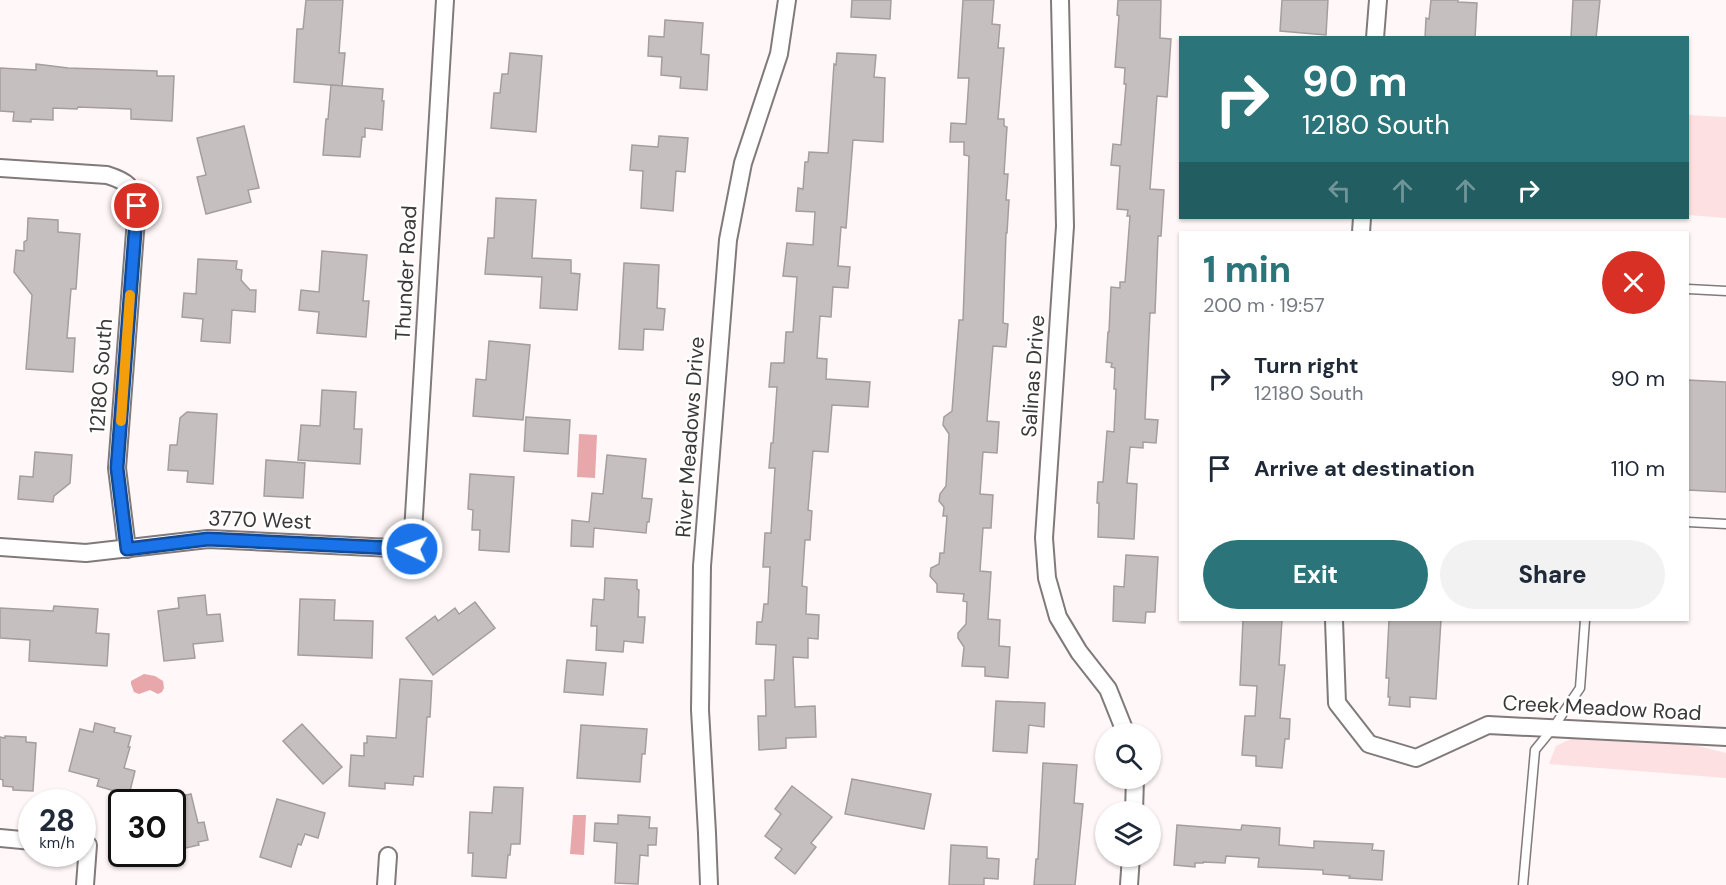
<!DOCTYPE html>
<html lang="en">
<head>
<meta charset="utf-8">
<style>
  body { margin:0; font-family:"DM Sans",sans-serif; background:#f2f2f3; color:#1f2937; height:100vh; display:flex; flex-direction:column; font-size:22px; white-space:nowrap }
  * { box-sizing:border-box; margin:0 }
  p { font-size:20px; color:#747a83 }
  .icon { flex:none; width:33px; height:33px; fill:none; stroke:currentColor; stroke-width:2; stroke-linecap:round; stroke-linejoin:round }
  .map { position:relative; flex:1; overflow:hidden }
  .sheet { position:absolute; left:1179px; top:231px; width:510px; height:390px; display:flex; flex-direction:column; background:#fff; border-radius:0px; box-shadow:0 2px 4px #0004 }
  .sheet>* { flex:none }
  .hud { position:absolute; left:1179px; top:36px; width:510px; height:183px; border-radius:0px; box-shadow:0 2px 4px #0004; background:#2b757a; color:#fff; overflow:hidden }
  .buttons { position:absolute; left:1095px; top:723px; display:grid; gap:12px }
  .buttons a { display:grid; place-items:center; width:66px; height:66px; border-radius:50%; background:#fff; box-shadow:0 2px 4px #0004; font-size:30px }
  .speed { position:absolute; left:18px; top:789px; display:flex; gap:12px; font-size:30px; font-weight:700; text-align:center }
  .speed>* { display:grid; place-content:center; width:78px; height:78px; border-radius:50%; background:#fff; box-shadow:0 2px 4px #0004; line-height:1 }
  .speed small { font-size:15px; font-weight:400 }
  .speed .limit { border:3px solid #111; border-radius:9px; background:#fff; color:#111 }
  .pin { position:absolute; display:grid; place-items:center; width:51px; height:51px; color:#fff; margin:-26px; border:3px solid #fff; border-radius:50%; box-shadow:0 2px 6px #0007 }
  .me { position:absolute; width:66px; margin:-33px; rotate:273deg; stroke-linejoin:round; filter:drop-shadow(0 0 4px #0008) }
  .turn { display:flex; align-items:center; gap:21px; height:126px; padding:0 24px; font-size:27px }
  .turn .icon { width:78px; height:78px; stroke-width:2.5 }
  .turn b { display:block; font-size:42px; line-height:51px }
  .lanes { display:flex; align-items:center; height:57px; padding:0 24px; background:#0003; justify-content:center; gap:30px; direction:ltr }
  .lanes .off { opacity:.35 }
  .round { display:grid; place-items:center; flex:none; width:63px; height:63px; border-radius:32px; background:#f2f2f3 }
  .headline { display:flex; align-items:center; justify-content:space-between; height:102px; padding:0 24px }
  h1 { font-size:36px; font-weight:800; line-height:45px; color:#2b757a }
  .action { display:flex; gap:12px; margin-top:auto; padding:12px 24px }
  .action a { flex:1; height:69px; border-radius:36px; background:#2b757a; color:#fff; font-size:24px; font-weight:800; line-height:69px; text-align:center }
  .action a+a { background:#f2f2f3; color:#1f2937 }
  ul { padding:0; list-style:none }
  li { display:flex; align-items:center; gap:18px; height:90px; padding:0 24px }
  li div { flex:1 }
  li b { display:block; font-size:22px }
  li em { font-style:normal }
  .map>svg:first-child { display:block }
</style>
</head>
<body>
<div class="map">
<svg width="1726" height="885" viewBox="0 0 1726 885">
  <rect width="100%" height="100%" fill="#fff7f8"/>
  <g fill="#fde0e1">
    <polygon points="1688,115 1726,117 1726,218 1688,215"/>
    <polygon points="1577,736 1683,742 1726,753 1726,778 1549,764 1556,746"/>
  </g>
  <g fill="#e8a7ab">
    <polygon points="579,434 597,435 595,478 577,477"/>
    <polygon points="144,674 155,676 163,681 164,688 162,692 158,694 150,690 139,694 134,692 131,684 131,681"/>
    <polygon points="573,815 586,815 584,855 570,854"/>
  </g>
  <g fill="#c6bfbf" stroke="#a59e9e" stroke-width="1.5">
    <polygon points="306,0 343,0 339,53 345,53 342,86 294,82 297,29 303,29"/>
    <polygon points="852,0 891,0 890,19 851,17"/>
    <polygon points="963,0 994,0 992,24 1000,25 998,48 1004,48 998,119 1004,119 1004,126 1007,127 1004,174 1008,174 1006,200 1009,200 1007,233 1006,233 1003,323 1008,324 1006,347 993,346 987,421 999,422 997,453 983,452 980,494 993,495 991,528 983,528 980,571 991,572 988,619 1000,620 999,646 1010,647 1008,678 985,676 985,667 962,666 964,647 958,638 958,633 966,624 967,602 963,601 964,594 937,592 937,584 930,576 931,568 939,564 940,553 944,553 947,516 943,516 944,507 939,501 940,494 946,486 949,434 943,425 944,417 952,411 959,320 963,320 969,156 964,155 964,142 950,142 951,123 966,124 969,78 958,78"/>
    <polygon points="1118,0 1161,0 1160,38 1171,39 1167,97 1157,96 1150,189 1164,190 1161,236 1158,236 1155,313 1150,313 1145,419 1158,420 1156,443 1143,442 1143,448 1130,447 1127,483 1137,484 1134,539 1098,537 1099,503 1097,503 1098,482 1103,482 1107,431 1114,432 1116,389 1114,389 1115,368 1111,367 1112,363 1106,362 1108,332 1109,332 1111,287 1120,288 1120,282 1125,282 1130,216 1127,216 1128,210 1117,209 1120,166 1111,165 1113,144 1121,145 1126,84 1124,84 1125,68 1115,67 1119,16 1117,15"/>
    <polygon points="1282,0 1328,0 1326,35 1280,31"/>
    <polygon points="1431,0 1458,0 1458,2 1477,3 1475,38 1425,38 1426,18 1429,19"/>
    <polygon points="1573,0 1600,0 1596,38 1571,38"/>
    <polygon points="665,20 703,23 701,54 709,55 707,90 680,88 681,77 661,75 662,57 648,56 649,36 664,37"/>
    <polygon points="510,53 542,56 536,132 491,128 494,93 500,93 502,74 508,74"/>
    <polygon points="837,53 876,55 874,77 885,78 883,142 853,140 846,228 841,227 838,266 850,267 848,288 833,287 831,317 820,316 817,358 827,359 826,379 870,382 868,407 832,405 828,452 813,451 808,510 812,511 810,540 805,540 802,586 807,587 806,614 819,615 818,639 808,638 808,658 793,657 795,707 815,706 816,737 786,738 786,748 759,750 758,716 766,716 765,680 774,680 776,645 756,644 757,622 762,622 764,604 768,604 770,567 763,567 765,533 771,533 775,468 769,468 771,443 773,443 777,387 769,387 771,363 784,363 786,332 793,332 797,277 783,276 787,243 813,245 815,212 796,211 798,188 803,189 805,162 808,162 809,152 828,153 834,64 836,65"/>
    <polygon points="36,64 68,68 157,71 157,76 174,76 172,121 131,119 131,109 78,107 77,109 53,108 53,120 31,119 31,122 13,121 14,112 0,111 0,68 36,70"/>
    <polygon points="331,85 383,89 382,101 384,101 382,130 365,128 365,137 362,137 360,157 323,155 326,119 328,119"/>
    <polygon points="244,126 259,188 248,190 251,202 206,214 197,177 206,175 197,138"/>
    <polygon points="659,136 688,138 685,172 676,171 673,211 641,208 643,171 630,170 632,145 658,147"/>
    <polygon points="496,198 536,200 532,258 571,260 571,273 580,274 577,310 540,308 542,277 485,274 488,238 494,238"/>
    <polygon points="28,218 58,220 58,232 80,234 76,289 71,289 67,338 75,338 73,372 26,369 32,295 14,272 16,250 24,251 24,242 27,240"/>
    <polygon points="322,251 367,255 363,301 369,301 366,337 317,333 319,312 299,310 301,290 319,292"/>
    <polygon points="198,259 237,261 236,269 242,270 241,280 250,290 256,290 255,312 232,310 230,343 201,341 203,319 182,317 184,293 196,294"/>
    <polygon points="624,263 659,265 657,308 665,309 663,330 644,329 643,350 619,349"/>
    <polygon points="489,341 530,345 523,420 473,416 476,379 486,380"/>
    <polygon points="1688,380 1726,382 1726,492 1688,490"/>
    <polygon points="322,390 356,392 354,429 362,429 360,464 298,460 301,425 320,426"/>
    <polygon points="187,412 217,414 213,484 187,482 188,471 168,470 170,445 177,445 180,418"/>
    <polygon points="526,417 570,420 568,454 524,451"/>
    <polygon points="35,452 72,455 70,483 54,496 53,502 18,499 20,476 33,477"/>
    <polygon points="607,455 646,459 642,498 652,499 649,522 647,522 646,533 594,528 593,547 571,546 572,520 589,522 592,493 603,494"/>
    <polygon points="266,460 305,463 303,498 264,496"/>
    <polygon points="470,474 514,477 509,552 479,550 480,530 472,530 473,510 468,509"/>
    <polygon points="1126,555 1158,557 1155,612 1146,612 1145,623 1113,621 1114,586 1124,587"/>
    <polygon points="605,578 637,580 637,589 639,590 638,617 645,617 643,643 624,641 623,652 596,650 597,626 591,626 593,599 604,600"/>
    <polygon points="205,595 207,615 220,614 223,641 193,644 195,658 164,661 158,611 179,608 178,598"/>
    <polygon points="300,599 335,600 334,620 373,621 372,658 298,655"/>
    <polygon points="475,602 495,628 433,675 406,638 435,616 438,621 455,608 459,614"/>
    <polygon points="54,606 98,609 96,633 109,634 107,666 29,661 30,640 0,638 0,608 53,611"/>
    <polygon points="1243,620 1282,620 1279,665 1285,665 1280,718 1290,719 1289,739 1285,739 1282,768 1256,766 1256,756 1242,755 1245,716 1255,716 1257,686 1240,685"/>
    <polygon points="1389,620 1441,620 1436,699 1410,697 1410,707 1389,705 1390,697 1388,697 1389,678 1386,678"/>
    <polygon points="567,660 606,663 603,695 564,692"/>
    <polygon points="400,679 432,681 430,717 427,717 423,777 414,776 413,785 385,783 385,789 349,786 351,755 364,756 364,743 367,743 367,736 396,738"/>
    <polygon points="996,701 1045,703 1044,727 1029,725 1027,753 993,751"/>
    <polygon points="95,723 115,728 114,732 131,736 128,747 130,747 124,768 135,771 129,795 97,786 99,779 69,771 80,729 93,732"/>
    <polygon points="302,724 342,767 323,784 283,741"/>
    <polygon points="581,725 647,729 645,754 642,754 640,782 577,778"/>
    <polygon points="5,736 26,737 26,742 36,743 33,791 13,790 13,787 3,786 3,780 0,779 0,737 5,738"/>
    <polygon points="1043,763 1077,765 1074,803 1083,804 1075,885 1034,885 1036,859 1038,859"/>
    <polygon points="852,779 931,794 924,829 845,814"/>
    <polygon points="792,786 832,817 811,843 816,847 795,874 775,858 782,849 765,836 781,814 775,809"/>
    <polygon points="494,787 523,788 520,844 511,844 510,855 508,855 506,878 472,876 473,853 468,853 470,812 492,813"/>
    <polygon points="191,794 198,823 204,822 208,840 198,842 199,845 172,851 172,798"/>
    <polygon points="277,799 325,813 318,838 305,834 301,845 298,844 291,867 260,857"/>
    <polygon points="618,815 650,817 649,828 657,828 656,845 648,845 648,856 640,855 638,884 615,883 617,843 594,841 595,823 618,824"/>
    <polygon points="1177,825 1241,830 1242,825 1280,828 1279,845 1314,848 1314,841 1373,844 1372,850 1384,851 1382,880 1349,878 1350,876 1323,874 1323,870 1258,867 1259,858 1226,856 1225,863 1203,862 1203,863 1195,863 1195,867 1174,865"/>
    <polygon points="951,845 987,847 987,858 999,859 998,879 984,878 984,885 949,885"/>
  </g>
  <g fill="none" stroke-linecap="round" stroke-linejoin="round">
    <defs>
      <g id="service">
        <polyline points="1688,289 1726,291"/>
        <polyline points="1688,522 1726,524"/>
        <polyline points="1523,885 1535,750 1553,728 1580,688 1585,620"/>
      </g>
      <g id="minor">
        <polyline points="1060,0 1065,226 1044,538 1047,578 1058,617 1079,652 1108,689 1126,734"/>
        <polyline points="1375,38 1378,0"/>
        <path d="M0,168L107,175C129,182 130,185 137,206L117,468L127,549"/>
        <polyline points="1361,232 1362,218"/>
        <polyline points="0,547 86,553 208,539 412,549 445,0"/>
        <polyline points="1334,620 1337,703 1369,744 1416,758 1488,725 1726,737"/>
        <polyline points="1134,812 1135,778"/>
        <polyline points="0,838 32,841"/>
        <polyline points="82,845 88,845 85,885"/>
        <polyline points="386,885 388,856"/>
        <polyline points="709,885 707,833 700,710 702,566 728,240 743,163 779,54 787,0"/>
        <polyline points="1129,885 1131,856"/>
      </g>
    </defs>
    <use href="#service" stroke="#807a7a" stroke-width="11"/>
    <use href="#minor" stroke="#807a7a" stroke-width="20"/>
    <use href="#service" stroke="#fff" stroke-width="8"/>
    <use href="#minor" stroke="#fff" stroke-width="16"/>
  </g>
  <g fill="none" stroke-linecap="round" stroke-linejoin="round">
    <defs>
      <polyline id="route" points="137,206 117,468 127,549 208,539 412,549"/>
    </defs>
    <use href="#route" stroke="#114b97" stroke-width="15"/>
    <use href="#route" stroke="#1a73e8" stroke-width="10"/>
    <polyline stroke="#f59e0b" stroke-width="10" points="121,421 130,295"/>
  </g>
  <g text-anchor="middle" stroke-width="5" stroke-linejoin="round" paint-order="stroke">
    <g font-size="21" fill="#3b3838" stroke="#fff">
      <text transform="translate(406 273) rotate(-87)" y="7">Thunder Road</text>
      <text transform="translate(101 376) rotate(-86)" y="7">12180 South</text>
      <text transform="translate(1033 376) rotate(-86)" y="7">Salinas Drive</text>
      <text transform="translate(690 437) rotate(-86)" y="7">River Meadows Drive</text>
      <text transform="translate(260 520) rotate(2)" y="7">3770 West</text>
      <text transform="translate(1602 708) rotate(3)" y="7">Creek Meadow Road</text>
    </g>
  </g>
</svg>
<div class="buttons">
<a><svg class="icon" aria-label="search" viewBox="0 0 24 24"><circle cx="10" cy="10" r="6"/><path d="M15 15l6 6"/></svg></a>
<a><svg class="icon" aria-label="layers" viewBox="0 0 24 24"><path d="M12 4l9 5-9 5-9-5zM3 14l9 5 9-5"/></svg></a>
</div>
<div class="speed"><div>28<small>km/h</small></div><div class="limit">30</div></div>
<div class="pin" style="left:137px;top:206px;background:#d93025"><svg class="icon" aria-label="arrive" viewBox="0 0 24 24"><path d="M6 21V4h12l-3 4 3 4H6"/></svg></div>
<svg class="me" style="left:412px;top:549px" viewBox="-20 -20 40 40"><circle r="17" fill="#1a73e8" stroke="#fff" stroke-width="3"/><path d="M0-11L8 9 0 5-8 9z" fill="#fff"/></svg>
<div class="hud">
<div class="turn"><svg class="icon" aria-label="right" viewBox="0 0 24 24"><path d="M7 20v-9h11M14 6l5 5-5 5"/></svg><div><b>90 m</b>12180 South</div></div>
<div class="lanes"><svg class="icon off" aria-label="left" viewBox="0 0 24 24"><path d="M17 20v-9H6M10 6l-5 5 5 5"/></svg><svg class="icon off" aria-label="ahead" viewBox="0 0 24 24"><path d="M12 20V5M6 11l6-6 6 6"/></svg><svg class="icon off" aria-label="ahead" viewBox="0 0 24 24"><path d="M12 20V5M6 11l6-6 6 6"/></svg><svg class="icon" aria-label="right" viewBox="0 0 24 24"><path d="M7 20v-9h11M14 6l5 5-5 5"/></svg></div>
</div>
<section class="sheet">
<div class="headline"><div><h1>1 min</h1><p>200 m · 19:57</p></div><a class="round" style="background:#d93025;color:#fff"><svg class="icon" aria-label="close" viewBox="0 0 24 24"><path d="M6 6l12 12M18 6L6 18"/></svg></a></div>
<ul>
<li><svg class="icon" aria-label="right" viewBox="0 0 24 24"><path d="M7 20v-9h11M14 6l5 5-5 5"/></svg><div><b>Turn right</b><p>12180 South</p></div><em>90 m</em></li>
<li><svg class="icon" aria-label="arrive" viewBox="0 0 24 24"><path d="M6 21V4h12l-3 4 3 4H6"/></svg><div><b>Arrive at destination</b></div><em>110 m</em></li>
</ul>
<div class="action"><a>Exit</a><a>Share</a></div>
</section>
</div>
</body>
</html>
